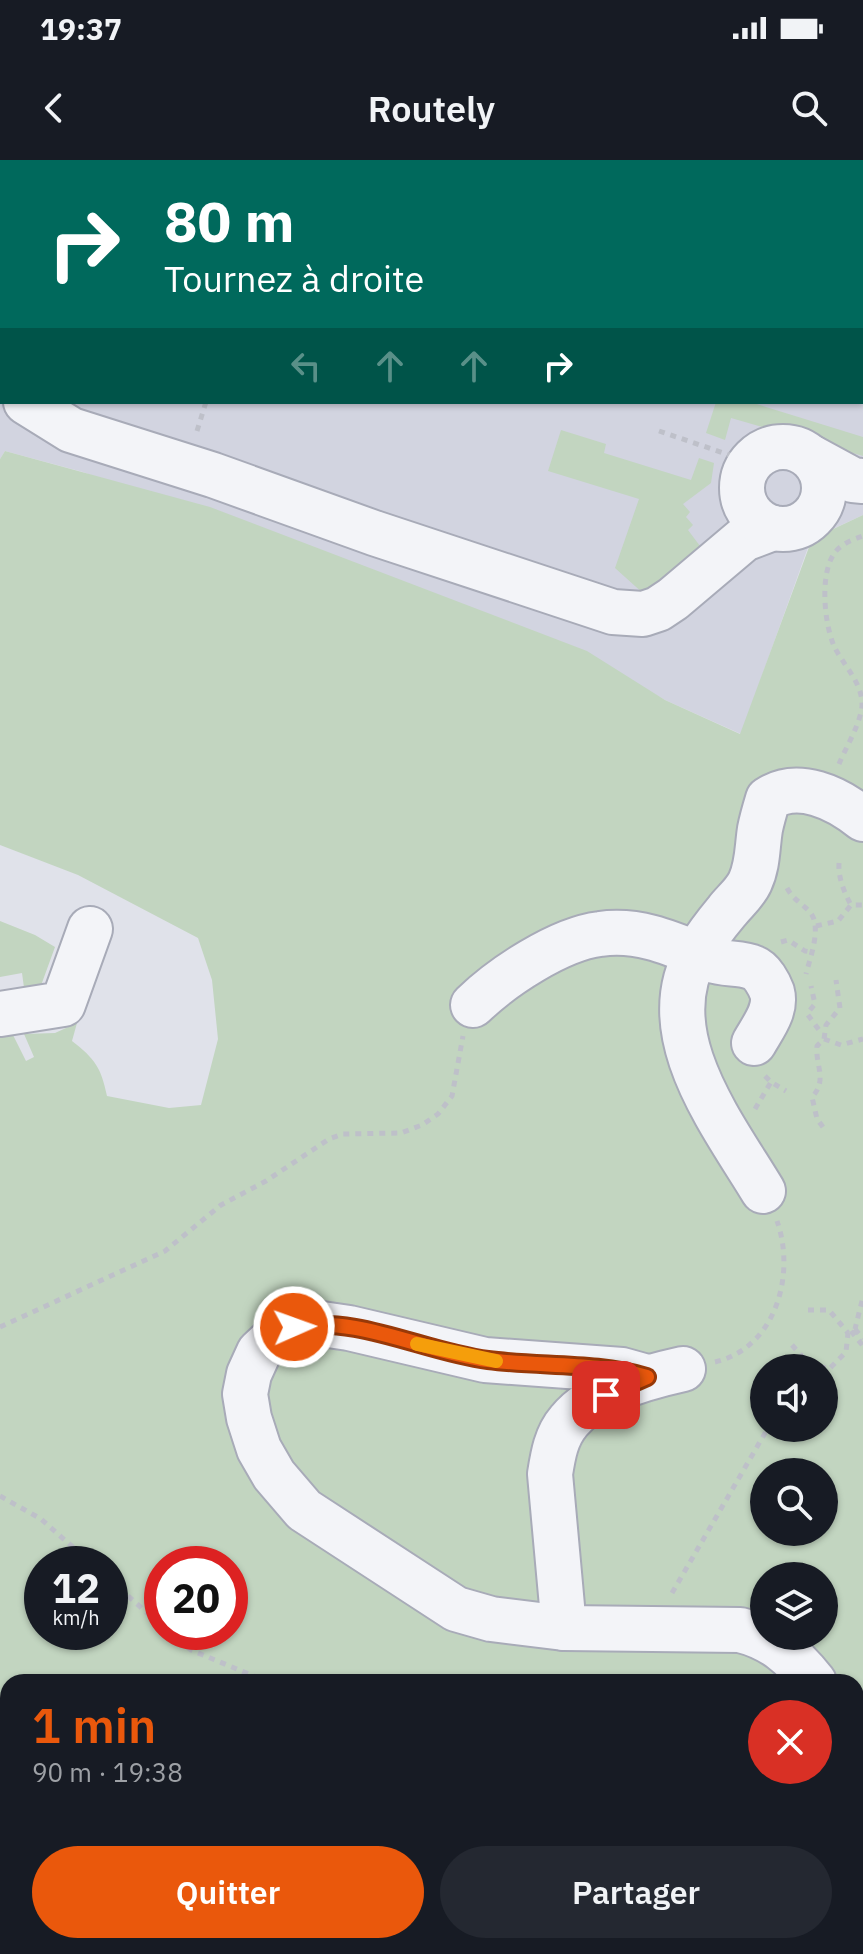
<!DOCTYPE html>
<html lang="fr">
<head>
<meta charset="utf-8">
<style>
  body { margin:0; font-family:"IBM Plex Sans",sans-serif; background:#242831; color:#f1f3f6; height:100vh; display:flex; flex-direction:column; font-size:30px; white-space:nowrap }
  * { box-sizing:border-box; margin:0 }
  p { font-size:26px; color:#9ea1a6 }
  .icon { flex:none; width:44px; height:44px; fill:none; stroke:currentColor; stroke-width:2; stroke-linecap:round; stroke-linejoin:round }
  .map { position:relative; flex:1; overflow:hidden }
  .panel { position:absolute; left:0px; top:1514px; width:864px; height:280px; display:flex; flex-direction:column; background:#171b24; border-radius:24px 24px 0 0; box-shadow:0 2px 6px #0004 }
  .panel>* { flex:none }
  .hud { position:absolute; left:0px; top:0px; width:864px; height:244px; box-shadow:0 2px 6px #0004; background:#00695c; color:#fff; overflow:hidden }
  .buttons { position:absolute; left:750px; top:1194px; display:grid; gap:16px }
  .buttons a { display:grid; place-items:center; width:88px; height:88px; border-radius:50%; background:#171b24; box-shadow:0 2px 6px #0004; font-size:40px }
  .speed { position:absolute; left:24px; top:1386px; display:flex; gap:16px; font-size:40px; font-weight:700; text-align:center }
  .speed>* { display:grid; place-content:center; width:104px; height:104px; border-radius:50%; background:#171b24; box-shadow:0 2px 6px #0004; line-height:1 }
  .speed small { font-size:20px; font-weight:400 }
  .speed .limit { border:12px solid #d22; background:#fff; color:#111 }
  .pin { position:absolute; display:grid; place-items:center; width:68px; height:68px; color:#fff; margin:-34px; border-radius:16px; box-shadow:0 4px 12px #0006 }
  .me { position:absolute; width:88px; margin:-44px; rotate:88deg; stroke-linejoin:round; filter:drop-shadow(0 0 6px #0008) }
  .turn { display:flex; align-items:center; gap:28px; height:168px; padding:0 32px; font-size:36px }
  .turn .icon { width:104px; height:104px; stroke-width:2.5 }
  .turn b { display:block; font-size:56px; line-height:68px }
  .lanes { display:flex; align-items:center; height:76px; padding:0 32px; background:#0003; justify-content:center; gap:40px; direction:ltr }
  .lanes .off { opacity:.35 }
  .round { display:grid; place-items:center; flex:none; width:84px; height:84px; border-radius:42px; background:#242831 }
  .summary { display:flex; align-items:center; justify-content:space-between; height:136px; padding:0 32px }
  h1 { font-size:48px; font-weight:600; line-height:60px; color:#ea580c }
  .button { display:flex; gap:16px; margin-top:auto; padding:16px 32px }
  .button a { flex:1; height:92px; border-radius:48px; background:#ea580c; color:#fff; font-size:32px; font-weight:600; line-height:92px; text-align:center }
  .button a+a { background:#242831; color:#f1f3f6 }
  .status { display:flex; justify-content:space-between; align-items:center; height:56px; padding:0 40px; background:#171b24; direction:ltr }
  .status svg { height:22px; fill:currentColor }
  header { display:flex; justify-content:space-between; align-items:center; height:104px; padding:0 32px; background:#171b24; font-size:36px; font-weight:600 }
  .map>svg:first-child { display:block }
</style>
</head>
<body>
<div class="status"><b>19:37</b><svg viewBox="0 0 49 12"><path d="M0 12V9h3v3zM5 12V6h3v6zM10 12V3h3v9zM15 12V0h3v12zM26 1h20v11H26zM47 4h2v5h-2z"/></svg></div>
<header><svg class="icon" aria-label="back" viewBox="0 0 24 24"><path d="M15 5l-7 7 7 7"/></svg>Routely<svg class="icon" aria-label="search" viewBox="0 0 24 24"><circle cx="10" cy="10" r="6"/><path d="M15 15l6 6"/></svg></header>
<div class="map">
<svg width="863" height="1794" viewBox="0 0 863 1794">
  <rect width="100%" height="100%" fill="#e0e2ea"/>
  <path fill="#d2d4e0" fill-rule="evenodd" d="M0,0H863V355L811,379L741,574L665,540L637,524L83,312L5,291L0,299ZM2,2H862V242H2Z"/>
  <g fill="#c2d5c0" fill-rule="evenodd">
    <polygon points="0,0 167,0 2,2 0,172"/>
    <polygon points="716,242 750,242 863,277 863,296 731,258 725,280 706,273"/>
    <polygon points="561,270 606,284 604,293 691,320 699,298 714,303 711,323 683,344 690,352 686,357 693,365 688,370 700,386 645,435 615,408 639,339 548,311"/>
    <path d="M5,291L210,347L587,491L665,540L740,574L812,379L863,355V1794H0V873H12L26,901L34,897L24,874L55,873L77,863L72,881C95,899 101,907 107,936L169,948L201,945L218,879L212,820L198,778L78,715L0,685V299ZM764,1208H824V1268H764ZM764,1312H824V1372H764ZM42,1404H110V1472H42ZM162,1404H230V1472H162ZM764,1416H824V1476H764ZM8,1522H856V1786H8Z"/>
    <polygon points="0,761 35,775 55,787 39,831 25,835 22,813 0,817"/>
  </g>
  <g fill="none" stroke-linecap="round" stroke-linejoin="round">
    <defs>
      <g id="minor">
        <polyline points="388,0 394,2"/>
        <polyline points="265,2 266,0"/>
        <polyline points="862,196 863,197"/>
        <polyline points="26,242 71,270 213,315 374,373 613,452 643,454 658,449 673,439 744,379 773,368"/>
        <circle cx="783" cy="328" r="41"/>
        <polyline points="812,298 853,320 863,321"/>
        <path d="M473,845C502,817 559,779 600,774C641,768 675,785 712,800C725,805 741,802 754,808C762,811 769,824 772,832C777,850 763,867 754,883"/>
        <polyline points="0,854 63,844 90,769"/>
        <path d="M763,1031C722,963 650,872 698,791C706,777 717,763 727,751C734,742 745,733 750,722C758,705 757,688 760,669C762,659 765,649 768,639C798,619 837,638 863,659"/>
        <path d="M647,1217L622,1210L485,1200L349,1168L315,1163L294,1167L273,1179L259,1192L249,1214L245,1234L249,1258L259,1289L274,1315L304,1350L456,1449L491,1459L564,1468L740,1470C773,1478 793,1496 814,1522"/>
        <path d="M564,1468L550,1314C553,1295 556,1276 569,1261C593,1231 647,1217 683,1209"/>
        <polyline points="856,1573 863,1581"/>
      </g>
    </defs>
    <use href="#minor" stroke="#a8abb8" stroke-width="48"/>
    <g stroke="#bec0c9" stroke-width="5" stroke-dasharray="6 6" stroke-linecap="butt">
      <polyline points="0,180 2,180"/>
      <polyline points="197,271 206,242"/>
      <polyline points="659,271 750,302"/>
      <path d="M839,604C846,587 860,565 862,546C863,523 843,505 834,486C824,463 819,411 836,391C843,383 854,379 863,376"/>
      <path d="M839,703C838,717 844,732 851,745"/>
      <path d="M787,728C793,739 801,743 809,751C823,765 810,798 806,814"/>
      <polyline points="816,766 838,761 851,745 863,745"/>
      <polyline points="781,782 788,780 805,791 811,792"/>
      <polyline points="810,850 815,844 811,826"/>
      <polyline points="808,855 819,870 824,872"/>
      <polyline points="824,879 841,885 863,879"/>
      <polyline points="765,916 771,922 786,931"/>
      <polyline points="755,949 771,922"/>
      <path d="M823,967L817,959L812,937C828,920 815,905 817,886L824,879L826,865L840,848L836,820"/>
      <polyline points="808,1150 829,1150 848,1173"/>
      <polyline points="0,1167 165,1091 221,1045 266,1021 329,979 343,974 401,973 422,965 438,954 452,936 463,876"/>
      <polyline points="855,1169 863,1179"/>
      <polyline points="851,1171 863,1186"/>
      <polyline points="792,1185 807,1202 829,1209 846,1192 848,1173 855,1169 863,1137"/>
      <path d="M715,1202C776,1188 796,1114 777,1061"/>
      <polyline points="0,1336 41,1359 92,1404"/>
      <polyline points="110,1420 162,1466"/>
      <polyline points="672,1433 768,1268"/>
      <polyline points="169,1472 191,1490 268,1522"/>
      <polyline points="414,1786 426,1794"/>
      <polyline points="826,1786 834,1794"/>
    </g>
    <use href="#minor" stroke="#f3f4f8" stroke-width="44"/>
  </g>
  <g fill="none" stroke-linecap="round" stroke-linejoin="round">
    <defs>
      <path id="route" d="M294,1167C358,1155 424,1192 488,1200C541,1207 595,1202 647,1217L606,1235"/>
    </defs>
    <use href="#route" stroke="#983908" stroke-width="20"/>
    <use href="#route" stroke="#ea580c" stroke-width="14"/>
    <polyline stroke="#f59e0b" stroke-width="14" points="417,1184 496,1201"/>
  </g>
</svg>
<div class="buttons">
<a><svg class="icon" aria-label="sound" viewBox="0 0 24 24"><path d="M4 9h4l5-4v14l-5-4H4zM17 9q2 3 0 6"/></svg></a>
<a><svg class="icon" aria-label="search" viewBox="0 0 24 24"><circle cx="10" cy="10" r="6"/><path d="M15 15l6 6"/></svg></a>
<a><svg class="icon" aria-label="layers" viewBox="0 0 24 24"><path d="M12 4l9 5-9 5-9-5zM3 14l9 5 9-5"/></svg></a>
</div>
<div class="speed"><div>12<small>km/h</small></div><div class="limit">20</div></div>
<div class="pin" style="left:606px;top:1235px;background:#d93025"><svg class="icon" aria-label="arrive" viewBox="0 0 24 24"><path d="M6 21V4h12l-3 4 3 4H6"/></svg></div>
<svg class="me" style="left:294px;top:1167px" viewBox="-20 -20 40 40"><circle r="17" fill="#ea580c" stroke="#fff" stroke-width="3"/><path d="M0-11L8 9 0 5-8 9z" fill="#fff"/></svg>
<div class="hud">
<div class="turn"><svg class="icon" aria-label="right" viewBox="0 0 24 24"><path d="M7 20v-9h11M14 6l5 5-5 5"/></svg><div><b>80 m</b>Tournez à droite</div></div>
<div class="lanes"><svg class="icon off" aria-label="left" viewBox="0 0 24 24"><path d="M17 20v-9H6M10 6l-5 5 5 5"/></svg><svg class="icon off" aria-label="ahead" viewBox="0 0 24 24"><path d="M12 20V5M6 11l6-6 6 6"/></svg><svg class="icon off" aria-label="ahead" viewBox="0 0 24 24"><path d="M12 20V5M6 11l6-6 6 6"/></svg><svg class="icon" aria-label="right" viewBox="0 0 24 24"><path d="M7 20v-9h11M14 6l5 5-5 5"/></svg></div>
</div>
<section class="panel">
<div class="summary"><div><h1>1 min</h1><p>90 m · 19:38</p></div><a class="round" style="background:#d93025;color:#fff"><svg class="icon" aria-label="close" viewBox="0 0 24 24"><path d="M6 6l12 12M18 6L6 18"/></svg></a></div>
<div class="button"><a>Quitter</a><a>Partager</a></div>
</section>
</div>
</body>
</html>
